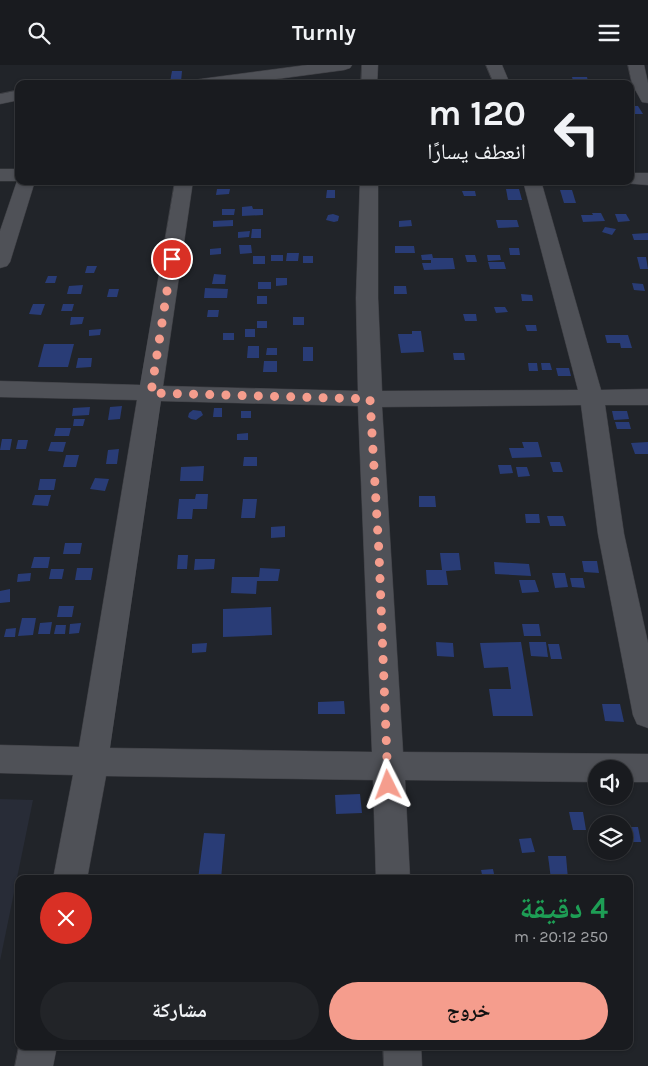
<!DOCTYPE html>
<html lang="ar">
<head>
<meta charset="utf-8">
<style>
  body { margin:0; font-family:Karla,"Noto Naskh Arabic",sans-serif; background:#222428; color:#f1f3f6; direction:rtl; height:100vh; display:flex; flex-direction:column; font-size:19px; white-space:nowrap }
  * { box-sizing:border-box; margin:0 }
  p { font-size:16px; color:#9fa1a4 }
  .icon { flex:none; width:28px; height:28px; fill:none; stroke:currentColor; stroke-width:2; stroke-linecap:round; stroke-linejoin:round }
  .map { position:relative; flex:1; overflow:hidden; direction:ltr }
  .panel { position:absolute; left:15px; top:810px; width:618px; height:175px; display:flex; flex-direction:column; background:#191b1f; border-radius:10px; box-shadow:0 1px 4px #0004,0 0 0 1px #37393d; direction:rtl }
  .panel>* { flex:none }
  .banner { position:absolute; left:15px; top:15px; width:619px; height:105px; border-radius:10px; box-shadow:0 1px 4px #0004,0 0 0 1px #37393d; direction:rtl; background:#191b1f; color:#f1f3f6; overflow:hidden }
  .buttons { position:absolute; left:588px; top:695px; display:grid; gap:10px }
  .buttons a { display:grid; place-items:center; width:45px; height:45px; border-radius:50%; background:#191b1f; box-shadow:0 1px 4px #0004,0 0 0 1px #37393d; font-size:25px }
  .pin { position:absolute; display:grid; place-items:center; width:42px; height:42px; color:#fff; margin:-21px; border:2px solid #fff; border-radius:50%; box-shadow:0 1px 5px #0007 }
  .me { position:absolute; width:55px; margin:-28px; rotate:357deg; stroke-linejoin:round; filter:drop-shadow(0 0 4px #0008) }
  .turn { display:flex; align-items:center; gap:18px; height:105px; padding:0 25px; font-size:22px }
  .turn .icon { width:65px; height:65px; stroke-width:2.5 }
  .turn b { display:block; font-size:35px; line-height:42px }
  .round { display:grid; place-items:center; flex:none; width:52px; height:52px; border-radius:26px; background:#222428 }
  .head { display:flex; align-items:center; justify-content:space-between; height:85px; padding:0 25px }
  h1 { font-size:30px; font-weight:700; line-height:38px; color:#1e9e55 }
  .button { display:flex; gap:10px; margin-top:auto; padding:10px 25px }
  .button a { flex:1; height:58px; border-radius:30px; background:#f59d8d; color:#111; font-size:20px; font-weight:700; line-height:58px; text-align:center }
  .button a+a { background:#222428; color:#f1f3f6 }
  header { display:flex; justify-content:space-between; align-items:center; height:65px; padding:0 25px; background:#191b1f; font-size:22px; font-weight:700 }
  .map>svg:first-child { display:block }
</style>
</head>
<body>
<header><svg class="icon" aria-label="menu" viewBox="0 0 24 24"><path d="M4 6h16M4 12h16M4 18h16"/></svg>Turnly<svg class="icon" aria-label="search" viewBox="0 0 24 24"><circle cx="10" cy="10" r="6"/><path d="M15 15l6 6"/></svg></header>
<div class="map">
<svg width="648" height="1001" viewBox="0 0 648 1001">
  <rect width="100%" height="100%" fill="#212429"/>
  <polygon fill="#282c37" points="0,734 33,735 0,896"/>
  <g fill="#293c76">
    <polygon points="172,6 182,6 181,17 170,17"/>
    <polygon points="572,12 587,12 588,16 593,16 594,19 587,19 586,16 573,16"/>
    <polygon points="630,41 638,41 643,49 634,49"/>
    <polygon points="217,124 230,124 229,129 216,130"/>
    <polygon points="506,124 519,124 522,135 508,135"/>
    <polygon points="327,125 335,125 335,133 326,133"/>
    <polygon points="560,125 572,125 576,138 564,138"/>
    <polygon points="462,126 475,126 476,131 464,131"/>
    <polygon points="252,141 253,144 263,144 263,150 242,151 242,142"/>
    <polygon points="222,144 235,144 234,150 222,150"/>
    <polygon points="592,148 601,148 605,156 583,157 581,150 593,150"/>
    <polygon points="333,149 339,151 338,156 334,157 326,155 328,150"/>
    <polygon points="615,149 626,149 630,156 618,157"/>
    <polygon points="233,155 233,161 213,162 213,156"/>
    <polygon points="411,155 412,161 399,162 399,156"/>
    <polygon points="496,155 517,155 519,162 498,163"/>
    <polygon points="605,162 616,164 612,170 602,167"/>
    <polygon points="252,164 261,164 261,173 251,173"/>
    <polygon points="250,166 249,172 238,173 238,167"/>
    <polygon points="648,168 648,175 634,175 632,169"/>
    <polygon points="239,180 251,180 252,188 240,189"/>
    <polygon points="395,181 414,181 415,188 395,188"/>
    <polygon points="221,183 221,189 210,190 210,184"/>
    <polygon points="509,183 519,183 520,190 510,190"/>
    <polygon points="287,188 299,188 298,196 286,196"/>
    <polygon points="432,189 433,193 453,193 455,204 424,205 422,198 431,198 431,195 422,195 421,190"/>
    <rect x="271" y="190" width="12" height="6"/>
    <polygon points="465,190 475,190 477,197 467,197"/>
    <polygon points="487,190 500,190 501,195 488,196"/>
    <rect x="253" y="191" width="12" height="8"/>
    <rect x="303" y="191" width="10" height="7"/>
    <polygon points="637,192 646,192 648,204 640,204"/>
    <polygon points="488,197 504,197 506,204 490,204"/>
    <polygon points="87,201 97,201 94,208 85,208"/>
    <polygon points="214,209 226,210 225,219 212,219"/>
    <polygon points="48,211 57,211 55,218 45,218"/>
    <polygon points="276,213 287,213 287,220 276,221"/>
    <rect x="258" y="217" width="13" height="7"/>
    <polygon points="632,218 643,219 645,226 634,225"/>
    <polygon points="83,220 81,229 67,229 69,221"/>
    <polygon points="394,221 406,221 407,229 394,229"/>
    <polygon points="205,223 228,224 227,233 204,233"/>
    <polygon points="109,224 119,224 117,232 107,232"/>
    <polygon points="521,229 532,230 533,236 522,236"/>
    <rect x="257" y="231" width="10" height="8"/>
    <polygon points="33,239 45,239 41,250 29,249"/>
    <polygon points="63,239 74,239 72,246 61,246"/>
    <polygon points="494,242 505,242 508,247 496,248"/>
    <polygon points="208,245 219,245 218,252 207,252"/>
    <polygon points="463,249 476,249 477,256 465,256"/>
    <polygon points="71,252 84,252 82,259 70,260"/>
    <rect x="293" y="252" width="11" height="8"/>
    <rect x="257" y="256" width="10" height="7"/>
    <polygon points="525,260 536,260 537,266 527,266"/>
    <polygon points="101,264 100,270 89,271 89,265"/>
    <rect x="245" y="264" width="10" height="8"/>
    <polygon points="412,266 421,266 424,287 401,288 398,269 412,269"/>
    <rect x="223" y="268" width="11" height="7"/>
    <polygon points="605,270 628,270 632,283 621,283 620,278 607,278"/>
    <polygon points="44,279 74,279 68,302 38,302"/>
    <polygon points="248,281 259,281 259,293 247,293"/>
    <rect x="303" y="282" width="10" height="14"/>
    <polygon points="267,283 277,283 277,290 266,290"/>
    <polygon points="453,288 464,288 465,295 454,295"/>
    <polygon points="78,293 92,293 91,302 76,303"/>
    <polygon points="264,296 277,296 277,307 263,307"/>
    <polygon points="528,298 537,298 538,306 529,306"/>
    <polygon points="541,298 550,298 552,305 542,305"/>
    <polygon points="556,303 569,303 571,311 558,311"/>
    <polygon points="122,341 120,354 108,355 110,342"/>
    <polygon points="90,342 89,350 72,351 73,343"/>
    <polygon points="214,343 222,343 222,352 213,352"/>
    <polygon points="193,345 201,346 203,350 196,355 191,354 188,352 189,348"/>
    <rect x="241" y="346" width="10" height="7"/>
    <polygon points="612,346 627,346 629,354 614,355"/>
    <polygon points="74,354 85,354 83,361 73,361"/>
    <polygon points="615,357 629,357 631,364 617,364"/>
    <polygon points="56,363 71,363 69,371 54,371"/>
    <polygon points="248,368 248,375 237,375 237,369"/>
    <polygon points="2,374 12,374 10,385 0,385"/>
    <polygon points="18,375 28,375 26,384 16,384"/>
    <polygon points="51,377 66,377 63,387 48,386"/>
    <polygon points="522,377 538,377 542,392 512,393 509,383 524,383"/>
    <polygon points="648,377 648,389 635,389 631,378"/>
    <polygon points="119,384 117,399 106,399 108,385"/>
    <polygon points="66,390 79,390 76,402 63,402"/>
    <polygon points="244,392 257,392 257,401 243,401"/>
    <polygon points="550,397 560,397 563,407 553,407"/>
    <polygon points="498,400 511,400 513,408 500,409"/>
    <polygon points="204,401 203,416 180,416 181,402"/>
    <polygon points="516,402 527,402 530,411 518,412"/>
    <polygon points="95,413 109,414 105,426 90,424"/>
    <polygon points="40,414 56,414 54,425 38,425"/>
    <polygon points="196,429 208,429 207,444 193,444 192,454 177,454 179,434 195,434"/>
    <polygon points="35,430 51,430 48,441 32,440"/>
    <polygon points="419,431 435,431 436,442 419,442"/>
    <polygon points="243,434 257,434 255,453 241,453"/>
    <polygon points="525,449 539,449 540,458 526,458"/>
    <polygon points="547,451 563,451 566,461 550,461"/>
    <polygon points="285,461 285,472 271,473 271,462"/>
    <polygon points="65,478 82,478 80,489 63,489"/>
    <polygon points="440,488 459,488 461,505 446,506 448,520 427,520 426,505 442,505"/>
    <polygon points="178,490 188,490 187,504 177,504"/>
    <polygon points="34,492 50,492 48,503 31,503"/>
    <polygon points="195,494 215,494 214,504 194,505"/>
    <polygon points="582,496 597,496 599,508 584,507"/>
    <polygon points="494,497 529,499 531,511 495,509"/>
    <polygon points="77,503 93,503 91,515 75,515"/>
    <polygon points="260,503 280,504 278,516 257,516 256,529 231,528 232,512 259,512"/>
    <polygon points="51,504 64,504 62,514 49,514"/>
    <polygon points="31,508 30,516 17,517 18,509"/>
    <polygon points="552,508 565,508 568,522 555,523"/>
    <polygon points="570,513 583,513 585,523 572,522"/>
    <polygon points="519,515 535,515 539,527 522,528"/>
    <polygon points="10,524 10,537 0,538 0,526"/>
    <polygon points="59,541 74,541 72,552 57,552"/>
    <polygon points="271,542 272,570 223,572 223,544"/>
    <polygon points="22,553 36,553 33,570 18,571"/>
    <polygon points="52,557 50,569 38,569 40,558"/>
    <polygon points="81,558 79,568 69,569 70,559"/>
    <polygon points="522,559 539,559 541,571 524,571"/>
    <polygon points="56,560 66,560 65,569 54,569"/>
    <polygon points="16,563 15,572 4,572 6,564"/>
    <polygon points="436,577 453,578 454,592 437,591"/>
    <polygon points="521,577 533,651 493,651 489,624 511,624 508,602 484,603 480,578"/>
    <polygon points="529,577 546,577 548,592 531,591"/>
    <polygon points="207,578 206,587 192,588 192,579"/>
    <polygon points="548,579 559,579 562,594 551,594"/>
    <polygon points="344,636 345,649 318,649 318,637"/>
    <polygon points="602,639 620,639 624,657 605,656"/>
    <polygon points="360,729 362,748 336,749 335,730"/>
    <polygon points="569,747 583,747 586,765 573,765"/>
    <polygon points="624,762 638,762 641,777 625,777"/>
    <polygon points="204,768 225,769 221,814 198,814"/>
    <polygon points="531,773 535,787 522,788 519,774"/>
    <polygon points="548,791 566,791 568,814 551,814"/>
    <polygon points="493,804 495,814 483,814 481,805"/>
  </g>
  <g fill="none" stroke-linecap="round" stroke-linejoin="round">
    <defs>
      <g id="minor">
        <polygon points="307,0 352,0 350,3 344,5 240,19 193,19 195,15 201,14"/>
        <polygon points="362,0 378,0 377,19 361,19"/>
        <polygon points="486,0 502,0 510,19 494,19"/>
        <polygon points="628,0 644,0 648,18 648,38 642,37 632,19"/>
        <polygon points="19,25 19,35 0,39 0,29"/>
        <polygon points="0,104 19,104 19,116 35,116 10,197 7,201 0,203 0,166 17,116 0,116"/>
        <polygon points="630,108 648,108 648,120 623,118 622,116 630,116"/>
        <path d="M175,116H193L163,321L358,326L356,233L360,116H378V233L382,326L578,325L523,116H541L601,325L648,324V340H605L624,469L648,578V663L637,659L633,650L598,469L581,340L382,342L403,687L648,689V717H624V704H596V717L405,715L410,814H376L373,715L106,711L87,814H53L73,710L0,708V680L79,682L137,335L0,332V316L140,320ZM161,336L358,341L372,687L110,683Z"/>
        <polygon points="19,981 57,981 53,1001 15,1001"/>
        <polygon points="383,981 421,981 422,1001 384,1001"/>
      </g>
    </defs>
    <use href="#minor" stroke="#3d3e43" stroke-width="1"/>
    <use href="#minor" fill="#4f5157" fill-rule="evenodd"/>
  </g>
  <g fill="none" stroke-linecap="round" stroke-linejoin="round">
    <polyline stroke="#f59d8d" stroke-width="9" stroke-dasharray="0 16.2" points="172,194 151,328 370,334 379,488 388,720"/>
  </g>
</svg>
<div class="buttons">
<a><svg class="icon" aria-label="sound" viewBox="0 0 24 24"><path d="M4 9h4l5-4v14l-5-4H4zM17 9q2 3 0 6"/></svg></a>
<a><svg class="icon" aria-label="layers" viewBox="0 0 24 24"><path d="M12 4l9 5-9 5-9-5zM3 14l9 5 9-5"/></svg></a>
</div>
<div class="pin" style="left:172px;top:194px;background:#d93025"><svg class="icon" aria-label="arrive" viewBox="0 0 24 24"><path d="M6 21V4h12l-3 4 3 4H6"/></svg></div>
<svg class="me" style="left:388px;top:720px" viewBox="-20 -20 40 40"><path d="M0-17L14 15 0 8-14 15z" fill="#f59d8d" stroke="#fff" stroke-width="4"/></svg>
<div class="banner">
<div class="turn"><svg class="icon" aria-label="left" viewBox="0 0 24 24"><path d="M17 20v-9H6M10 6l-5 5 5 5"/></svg><div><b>120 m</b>انعطف يسارًا</div></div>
</div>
<section class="panel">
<div class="head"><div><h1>4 دقيقة</h1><p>250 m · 20:12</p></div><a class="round" style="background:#d93025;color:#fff"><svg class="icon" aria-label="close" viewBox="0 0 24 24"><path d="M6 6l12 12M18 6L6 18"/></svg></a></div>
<div class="button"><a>خروج</a><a>مشاركة</a></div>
</section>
</div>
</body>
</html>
